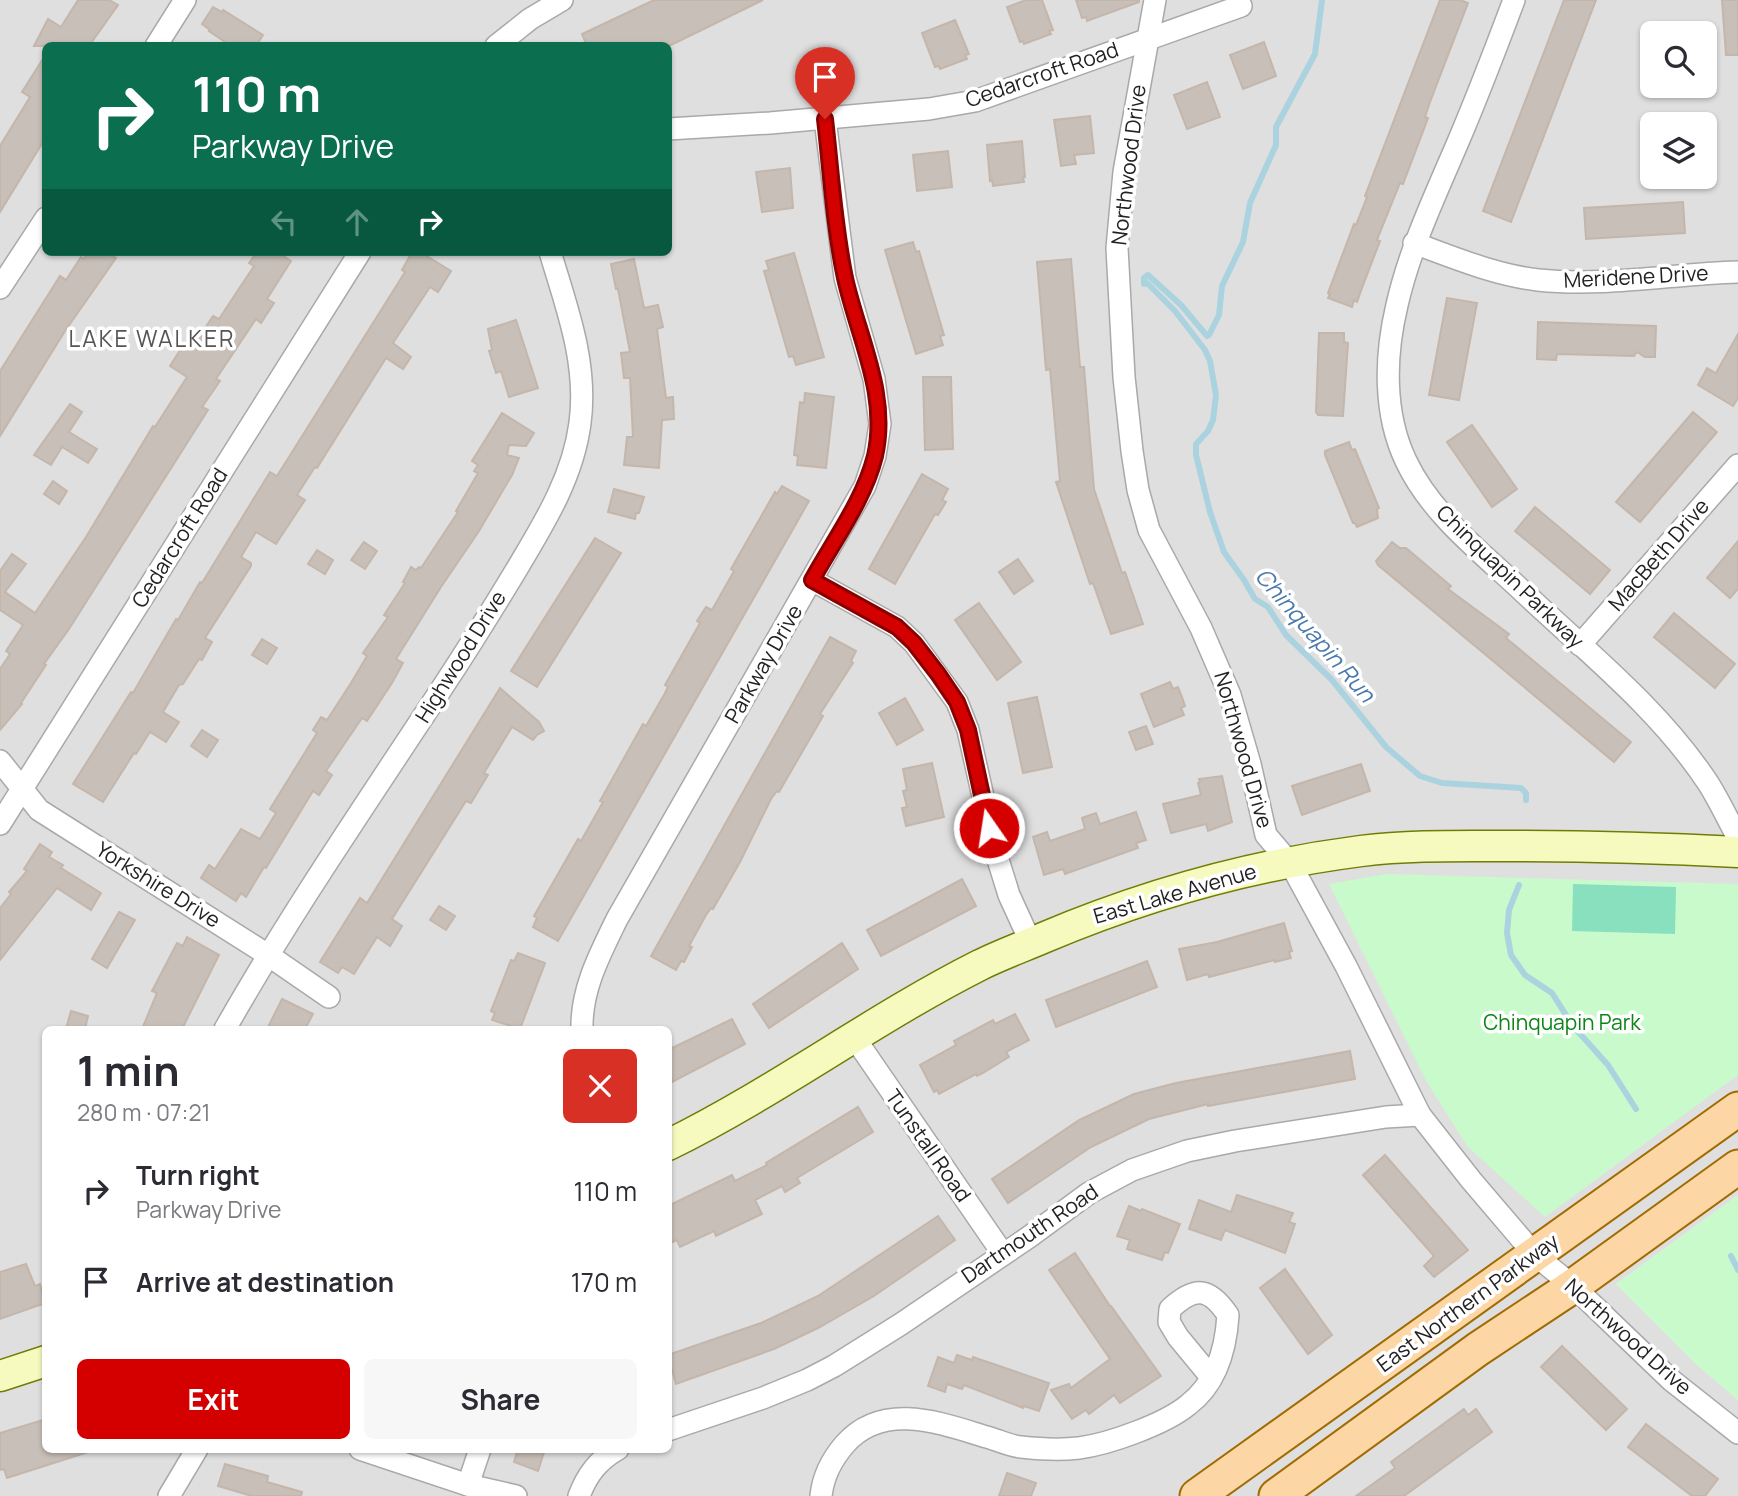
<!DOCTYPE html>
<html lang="en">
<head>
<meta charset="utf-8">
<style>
  body { margin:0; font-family:Manrope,sans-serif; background:#f7f7f7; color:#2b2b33; height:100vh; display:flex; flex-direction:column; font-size:26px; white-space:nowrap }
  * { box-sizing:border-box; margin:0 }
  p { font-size:23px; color:#7c7c81 }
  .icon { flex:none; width:38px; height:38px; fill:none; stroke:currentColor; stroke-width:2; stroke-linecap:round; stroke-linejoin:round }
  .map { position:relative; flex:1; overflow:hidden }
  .details { position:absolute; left:42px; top:1026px; width:630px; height:427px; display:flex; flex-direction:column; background:#fff; border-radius:10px; box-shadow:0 2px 5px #0004 }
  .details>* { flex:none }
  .banner { position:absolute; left:42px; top:42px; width:630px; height:214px; border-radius:10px; box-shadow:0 2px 5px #0004; background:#0b6e4f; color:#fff; overflow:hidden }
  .tools { position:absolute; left:1640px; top:21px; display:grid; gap:14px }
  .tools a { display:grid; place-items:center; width:77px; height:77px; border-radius:10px; background:#fff; box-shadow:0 2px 5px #0004; font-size:35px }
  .pin { position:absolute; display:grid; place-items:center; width:60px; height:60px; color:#fff; margin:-72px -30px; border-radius:50% 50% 50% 0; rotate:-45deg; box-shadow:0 0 7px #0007 }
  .pin .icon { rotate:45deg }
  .me { position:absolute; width:77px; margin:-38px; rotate:347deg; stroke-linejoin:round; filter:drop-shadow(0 0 5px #0008) }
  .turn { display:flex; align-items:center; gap:24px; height:147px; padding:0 35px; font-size:32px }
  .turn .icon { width:91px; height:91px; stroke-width:2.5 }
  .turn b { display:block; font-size:49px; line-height:60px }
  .lanes { display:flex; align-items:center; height:66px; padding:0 35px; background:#0003; justify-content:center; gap:35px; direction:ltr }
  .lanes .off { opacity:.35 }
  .round { display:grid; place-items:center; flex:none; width:74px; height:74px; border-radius:10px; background:#f7f7f7 }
  .summary { display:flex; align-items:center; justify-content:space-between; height:119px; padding:0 35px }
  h1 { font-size:42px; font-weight:700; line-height:52px }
  .cta { display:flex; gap:14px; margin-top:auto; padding:14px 35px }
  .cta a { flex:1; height:80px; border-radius:10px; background:#d40000; color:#fff; font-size:28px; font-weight:700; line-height:80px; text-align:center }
  .cta a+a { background:#f7f7f7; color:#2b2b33 }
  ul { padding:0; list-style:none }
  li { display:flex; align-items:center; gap:21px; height:91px; padding:0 35px }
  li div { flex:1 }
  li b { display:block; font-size:26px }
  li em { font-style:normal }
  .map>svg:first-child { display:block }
</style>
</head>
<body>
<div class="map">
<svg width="1738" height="1496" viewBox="0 0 1738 1496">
  <rect width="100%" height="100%" fill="#f2efe9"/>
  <path fill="#e0dfdf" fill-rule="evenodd" d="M0,0H1738V1195L1616,1284L1697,1365L1738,1400V1496H0ZM1652,33H1704V86H1652ZM46,46H668V252H46ZM1652,124H1704V177H1652ZM46,1029H668V1449H46Z"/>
  <g fill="#c8facc">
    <polygon points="1386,874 1738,884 1738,1075 1545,1217 1467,1146 1425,1079 1329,884"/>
    <polygon points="1738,1195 1738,1400 1697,1365 1616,1284"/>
  </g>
  <polygon fill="#88e0be" points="1573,884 1676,887 1675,934 1572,931"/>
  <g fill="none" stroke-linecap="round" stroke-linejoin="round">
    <g stroke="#aad3df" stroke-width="6">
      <polyline points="1322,0 1315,54 1276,127 1276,145 1250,203 1243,242 1222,286 1219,315 1209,335 1207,336 1181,305 1148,275 1144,278 1144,284 1147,283 1175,311 1205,350 1210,361 1216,395 1213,420 1208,431 1196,444 1196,455 1210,512 1224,552 1244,580 1255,599 1268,607 1286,635 1332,680 1386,747 1420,776 1442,783 1521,788 1526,793 1526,800"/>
      <polyline points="1519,885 1509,910 1507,933 1511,955 1525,975 1552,993 1573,1026 1608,1065 1636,1109"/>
      <polyline points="1731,1256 1738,1270"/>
    </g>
  </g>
  <g fill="#c7bfb8" stroke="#c4b6ab" stroke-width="2">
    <polygon points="78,0 109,0 118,5 89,46 34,46 48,19 61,27"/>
    <polygon points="654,0 763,0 669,46 587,46 582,34"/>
    <polygon points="1026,0 1042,0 1053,30 1049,31 1051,34 1024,44 1023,41 1020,42 1007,7"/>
    <polygon points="1076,0 1139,0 1139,2 1087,21 1086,17 1082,18"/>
    <polygon points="1440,0 1460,0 1468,3 1430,102 1425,117 1428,118 1403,184 1400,183 1377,240 1380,241 1362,288 1357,302 1354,300 1352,307 1328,298 1330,294 1328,293 1354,224 1356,225 1367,197 1365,196"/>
    <polygon points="1564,0 1596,0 1511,222 1483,211"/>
    <polygon points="1722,0 1738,0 1738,55 1726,55"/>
    <polygon points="213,7 222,12 223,10 263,35 256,46 231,46 209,31 210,30 202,24"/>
    <polygon points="955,20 969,54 965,55 967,59 940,69 939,66 935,67 922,33"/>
    <polygon points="1264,42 1276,76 1243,89 1230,55"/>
    <polygon points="46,54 46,137 0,212 0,146 30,97 22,92"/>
    <polygon points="1207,82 1220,117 1187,129 1174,95"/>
    <polygon points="1090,116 1094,153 1074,155 1076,164 1061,166 1054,120"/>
    <polygon points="1022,141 1025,177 1023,177 1024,182 993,186 992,180 990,181 987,145"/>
    <polygon points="948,151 952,187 917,191 913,155"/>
    <polygon points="790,168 793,208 762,212 756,172"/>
    <polygon points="1683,202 1685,233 1586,239 1584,208"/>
    <polygon points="913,242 916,252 919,251 944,335 940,336 943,345 916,354 885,250"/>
    <polygon points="88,252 106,252 116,258 65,331 0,436 0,371 60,276 66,280 81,257 84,259"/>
    <polygon points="257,252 277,252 291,261 267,299 274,303 261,323 256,319 216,379 220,381 202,407 208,410 69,629 44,664 46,665 21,703 22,704 0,730 0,669 10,654 6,651 23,625 0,610 0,571 12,554 26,564 5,592 35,613 86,537 153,426 155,427 187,377 170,366 184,344 191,349 213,316 219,319 254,266 249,263"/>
    <polygon points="412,252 420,252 451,271 438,292 430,287 393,343 411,357 403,369 386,358 317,468 315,467 297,495 305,500 276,544 256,532 241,557 251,563 251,566 205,638 212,642 202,660 199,659 183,684 179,685 163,712 179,722 166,742 150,732 136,754 134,753 103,802 73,784 131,692 133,693 176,619 178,620 200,582 202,583 270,472 277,476 405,272 402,270"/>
    <polygon points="794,253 824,357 796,365 793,356 789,357 764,271 769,270 766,261"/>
    <polygon points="634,259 644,308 658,305 663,327 657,329 666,398 673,397 674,419 662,420 659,468 624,465 627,437 633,437 630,378 624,378 621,353 630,352 618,289 616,289 611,264"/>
    <polygon points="1071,259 1080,367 1084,367 1094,489 1122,573 1125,572 1143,624 1111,634 1093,583 1090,584 1056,482 1060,481 1050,369 1046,370 1037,262"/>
    <polygon points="1447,298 1477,303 1459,400 1429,395"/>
    <polygon points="516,320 538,388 509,397 501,371 496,373 489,351 492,350 488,329"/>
    <polygon points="1538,322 1656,326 1655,357 1645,357 1637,352 1634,356 1557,354 1556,360 1537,359"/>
    <polygon points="1319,333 1344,333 1344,342 1348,343 1343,416 1318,415 1316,412"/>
    <polygon points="1738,334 1738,398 1733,406 1698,385 1707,368 1716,373"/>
    <polygon points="923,377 951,377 953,449 925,450"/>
    <polygon points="805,393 834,397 826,468 797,465 798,456 794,455 800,402 804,403"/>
    <polygon points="70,404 82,412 69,432 97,449 88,463 62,447 51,465 34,455"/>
    <polygon points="1693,412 1717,432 1640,522 1616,502"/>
    <polygon points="502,413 534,433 526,446 509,445 507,455 519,458 512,475 479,531 441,587 396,659 403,663 392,683 367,721 362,718 326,771 332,775 319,795 313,791 266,868 264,867 246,897 241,893 236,901 201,878 209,865 215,869 241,829 260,839 276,813 270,809 317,733 313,730 321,717 327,720 351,683 367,656 363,653 388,617 384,615 405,583 403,582 411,567 416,570 419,567 421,568 458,512 456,511 478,473 474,471 478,465 472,461"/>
    <polygon points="1472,425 1517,489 1492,507 1447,442"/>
    <polygon points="1349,442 1352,450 1355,449 1379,508 1377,509 1378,518 1357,527 1355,523 1353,523 1325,455 1325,451"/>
    <polygon points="922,474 948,489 942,500 946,502 938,515 935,514 895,584 869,569"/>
    <polygon points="53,481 67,491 59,504 44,494"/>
    <polygon points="782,486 809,501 558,941 533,927 537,918 534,916 578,839 581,841 603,802 600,801 643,724 646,726 664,695 668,687 665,685 700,623 697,621 706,607 712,610 734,571 731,569 775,492 777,494"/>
    <polygon points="614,489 644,497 639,513 636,513 635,519 608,512"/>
    <polygon points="1535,507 1610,570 1590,594 1515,531"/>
    <polygon points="595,538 621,553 537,687 511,671"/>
    <polygon points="1738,541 1738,589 1730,598 1707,578"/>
    <polygon points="364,542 377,551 365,569 351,560"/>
    <polygon points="1392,542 1400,548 1406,548 1451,586 1448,589 1509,634 1506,638 1631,742 1614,762 1378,565 1376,561"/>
    <polygon points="317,550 333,560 325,574 308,564"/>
    <polygon points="1018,559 1033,581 1014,594 999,572"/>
    <polygon points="979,603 1021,662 997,680 955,620"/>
    <polygon points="1674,613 1735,664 1715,688 1654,637"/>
    <polygon points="830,637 856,651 851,661 853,663 820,714 823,716 779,792 777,791 771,799 740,862 713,909 711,908 706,915 689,946 692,947 684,962 681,961 676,970 651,956"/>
    <polygon points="262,639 277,648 267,664 252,655"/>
    <polygon points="1170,682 1173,689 1178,687 1182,697 1185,706 1181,708 1184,715 1154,727 1141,694"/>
    <polygon points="500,688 539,722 544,731 537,735 533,740 512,727 484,773 488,775 471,803 466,801 392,919 402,926 390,946 377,937 354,974 342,967 338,973 320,962 360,898 367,903"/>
    <polygon points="1037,697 1052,767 1023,773 1008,703"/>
    <polygon points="905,698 923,730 897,745 879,713"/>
    <polygon points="1146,726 1153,744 1136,750 1129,732"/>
    <polygon points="202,730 218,740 207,757 191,746"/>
    <polygon points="932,763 944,817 906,826 902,808 907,807 903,791 907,790 903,769"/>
    <polygon points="1361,764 1370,791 1302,815 1292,786"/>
    <polygon points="1222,776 1232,822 1208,831 1206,824 1171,833 1163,804 1201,795 1198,783 1200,782 1199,779"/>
    <polygon points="1136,812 1146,840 1136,843 1138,848 1065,874 1063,869 1044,875 1033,837 1047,832 1050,841 1085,829 1082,818 1096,813 1100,824"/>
    <polygon points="40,844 52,852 49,857 63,865 61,868 101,893 91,910 57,888 0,960 0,908 11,894 9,892 27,871 24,869"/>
    <polygon points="962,879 976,906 881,956 867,930"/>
    <polygon points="439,906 455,916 446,930 430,920"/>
    <polygon points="119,912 135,920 107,968 92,959"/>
    <polygon points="1284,923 1292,951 1289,952 1291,958 1275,962 1275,960 1209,977 1208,974 1187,980 1179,949 1217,942"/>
    <polygon points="187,937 219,955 182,1029 142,1029 157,993 152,991 177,943 183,946"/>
    <polygon points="842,943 858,969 769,1028 753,1004"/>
    <polygon points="518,953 545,963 520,1029 492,1020 495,1013 491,1011 511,960 514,961"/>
    <polygon points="1147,961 1157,987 1056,1027 1046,1000"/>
    <polygon points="282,999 313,1014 305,1029 267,1029"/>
    <polygon points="71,1011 88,1016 85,1029 66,1029"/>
    <polygon points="1015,1014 1029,1040 1006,1052 1009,1057 983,1073 977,1076 976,1074 939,1094 937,1090 934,1092 920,1065 956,1045 954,1041 993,1020 995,1024"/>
    <polygon points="732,1019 745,1044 668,1084 668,1050"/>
    <polygon points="1350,1051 1355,1079 1208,1106 1208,1104 1149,1119 1091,1147 1008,1203 992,1179 1079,1120 1134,1094 1176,1083"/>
    <polygon points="858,1107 873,1132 797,1178 800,1183 785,1192 782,1186 755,1200 762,1214 716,1236 714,1231 680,1247 677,1240 668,1244 668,1206 732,1175 735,1181 767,1165 766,1163"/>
    <polygon points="1385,1155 1468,1250 1434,1277 1424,1266 1434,1256 1363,1175"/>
    <polygon points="1237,1195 1293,1213 1289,1222 1295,1224 1285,1253 1225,1230 1221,1240 1189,1229 1199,1200 1231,1212"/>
    <polygon points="1129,1206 1141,1211 1142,1209 1180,1224 1168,1253 1165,1252 1162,1260 1127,1249 1130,1240 1117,1236"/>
    <polygon points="938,1216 955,1240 874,1296 818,1328 774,1349 676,1384 668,1355 761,1323 818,1296"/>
    <polygon points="1075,1253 1110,1306 1111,1306 1161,1376 1120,1403 1114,1395 1089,1414 1086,1410 1072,1419 1051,1390 1069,1384 1071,1388 1110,1359 1049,1270"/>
    <polygon points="26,1264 35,1286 40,1284 45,1303 0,1319 0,1272"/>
    <polygon points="1285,1269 1332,1335 1308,1354 1260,1288"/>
    <polygon points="1562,1346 1627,1409 1606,1430 1541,1367"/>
    <polygon points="957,1355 972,1360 973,1357 1049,1383 1039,1411 1024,1406 1023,1408 964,1385 962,1389 947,1384 945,1392 928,1386 938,1357 954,1363"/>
    <polygon points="1464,1409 1468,1415 1476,1409 1492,1432 1404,1496 1356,1496 1395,1468 1391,1462"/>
    <polygon points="46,1419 46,1449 87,1449 88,1452 7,1478 4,1469 0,1470 0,1433"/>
    <polygon points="1646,1424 1718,1479 1705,1496 1692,1496 1628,1447"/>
    <polygon points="518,1449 545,1449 538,1471 514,1462"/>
    <polygon points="225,1464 268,1476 267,1482 302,1492 301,1496 252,1496 218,1486"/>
    <polygon points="1007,1473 1036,1483 1031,1496 999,1496"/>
  </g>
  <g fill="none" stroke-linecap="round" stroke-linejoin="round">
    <defs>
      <g id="street">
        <polyline points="1155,0 1124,172 1117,248 1124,377 1132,451 1138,490 1149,530 1201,628 1230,695 1250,764 1266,835 1290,863 1346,966 1420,1115 1471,1180 1535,1255 1573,1286 1671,1380 1738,1433"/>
        <path d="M1514,0C1496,48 1478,95 1458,142C1435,196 1410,248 1397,305C1385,355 1383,413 1406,461C1430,512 1477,549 1517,586C1582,648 1658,707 1708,783C1719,800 1728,820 1738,838"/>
        <polyline points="156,46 185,0"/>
        <polyline points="496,46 530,19 562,0"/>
        <polyline points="668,129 770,123 929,109 975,101 1241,6"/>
        <path d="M1414,243C1455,258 1495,275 1538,280C1605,287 1671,274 1738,272"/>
        <polyline points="0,288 46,218"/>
        <polyline points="812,580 897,627 914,643 957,702 968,730 995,850 1009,895 1031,943"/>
        <polyline points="1580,645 1738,465"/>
        <polyline points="0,761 39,810 268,955 329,997"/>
        <polyline points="0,824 360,252"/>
        <path d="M225,1029C292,911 370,798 444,685C469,647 492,610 515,572C543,525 573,478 580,423C588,364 567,308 550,252"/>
        <path d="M582,1029C581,989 600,954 617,919L865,486L875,456L880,424L874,379L845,278L825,119"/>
        <polyline points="854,1037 1003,1254"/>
        <polyline points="668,1430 763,1398 807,1380 834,1366 901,1324 1029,1237 1089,1193 1132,1170 1187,1151 1235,1141 1386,1117 1420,1115"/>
        <polyline points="360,1449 468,1485 516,1496"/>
        <polyline points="468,1485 480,1449"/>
        <polyline points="169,1496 197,1449"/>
        <path d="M579,1496C587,1475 598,1460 618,1449"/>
        <path d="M821,1496C823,1476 832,1459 845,1444C884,1400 943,1424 990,1438C1000,1441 1010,1446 1021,1447C1039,1449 1061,1450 1079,1448C1109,1444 1165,1424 1188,1405C1216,1384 1226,1348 1228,1315C1209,1287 1195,1286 1170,1309L1169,1322L1178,1337L1211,1377"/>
      </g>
      <g id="secondary">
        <path d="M668,1145C776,1092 873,1019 980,965C1000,955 1022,947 1043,938C1145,895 1251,865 1361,851C1408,845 1457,846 1504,846C1582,846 1660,848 1738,852"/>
        <polyline points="0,1376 46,1361"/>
      </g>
      <g id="primary">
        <polyline points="1197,1496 1738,1109"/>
        <polyline points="1276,1496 1478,1349 1573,1286 1738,1167"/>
      </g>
    </defs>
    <use href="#street" stroke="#a9a9a9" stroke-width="24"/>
    <use href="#secondary" stroke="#707d05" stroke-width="33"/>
    <use href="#primary" stroke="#a06b00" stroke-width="37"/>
    <use href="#street" stroke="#fff" stroke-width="21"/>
    <use href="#secondary" stroke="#f7fabf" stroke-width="30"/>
    <use href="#primary" stroke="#fcd6a4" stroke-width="33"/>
  </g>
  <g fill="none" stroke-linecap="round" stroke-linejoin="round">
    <defs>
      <path id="route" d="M825,119C831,171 834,226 845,278C858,337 889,394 875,456C864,500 834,540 812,580L897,627L914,643L938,674L957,702L968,730L989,828"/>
    </defs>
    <use href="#route" stroke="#8a0000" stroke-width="18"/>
    <use href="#route" stroke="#d40000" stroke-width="12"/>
  </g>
  <g text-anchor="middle" stroke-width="7" stroke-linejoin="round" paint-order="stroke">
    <g font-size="21" fill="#222" stroke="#fff">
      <text transform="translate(1042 75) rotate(-19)" y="7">Cedarcroft Road</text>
      <text transform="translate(1129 165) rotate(-83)" y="7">Northwood Drive</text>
      <text transform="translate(1636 277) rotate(-3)" y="7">Meridene Drive</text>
      <text transform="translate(180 538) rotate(-58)" y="7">Cedarcroft Road</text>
      <text transform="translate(1659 555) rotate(-49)" y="7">MacBeth Drive</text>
      <text transform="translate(1510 577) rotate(44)" y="7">Chinquapin Parkway</text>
      <text transform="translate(461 657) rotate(-58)" y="7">Highwood Drive</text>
      <text transform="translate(764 664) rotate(-60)" y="7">Parkway Drive</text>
      <text transform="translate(1243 750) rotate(74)" y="7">Northwood Drive</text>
      <text transform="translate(158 885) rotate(32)" y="7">Yorkshire Drive</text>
      <text transform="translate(1175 894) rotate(-16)" y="7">East Lake Avenue</text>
      <text transform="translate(928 1146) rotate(55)" y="7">Tunstall Road</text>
      <text transform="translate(1030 1234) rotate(-34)" y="7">Dartmouth Road</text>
      <text transform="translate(1468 1303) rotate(-36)" y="7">East Northern Parkway</text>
      <text transform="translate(1628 1337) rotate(42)" y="7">Northwood Drive</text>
    </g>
    <g font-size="21" fill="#0c8416" stroke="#fff">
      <text x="1562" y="1030">Chinquapin Park</text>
    </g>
    <g font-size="23" letter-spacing="2" fill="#555" stroke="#fff">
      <text x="152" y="347">LAKE WALKER</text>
    </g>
    <g font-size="23" font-style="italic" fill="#4a7aab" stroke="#fff">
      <text transform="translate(1315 635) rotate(49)" y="8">Chinquapin Run</text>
    </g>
  </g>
</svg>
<div class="tools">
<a><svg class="icon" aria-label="search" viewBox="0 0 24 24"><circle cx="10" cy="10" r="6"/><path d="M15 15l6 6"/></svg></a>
<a><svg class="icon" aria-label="layers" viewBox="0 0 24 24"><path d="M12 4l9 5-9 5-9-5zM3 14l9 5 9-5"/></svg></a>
</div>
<div class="pin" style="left:825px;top:119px;background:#d93025"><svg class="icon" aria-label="arrive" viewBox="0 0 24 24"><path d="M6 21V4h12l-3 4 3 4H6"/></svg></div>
<svg class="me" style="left:989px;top:828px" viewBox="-20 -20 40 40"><circle r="17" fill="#d40000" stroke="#fff" stroke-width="3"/><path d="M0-11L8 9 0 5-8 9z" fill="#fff"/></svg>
<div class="banner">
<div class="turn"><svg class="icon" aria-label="right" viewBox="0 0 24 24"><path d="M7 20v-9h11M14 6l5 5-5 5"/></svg><div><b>110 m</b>Parkway Drive</div></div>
<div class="lanes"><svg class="icon off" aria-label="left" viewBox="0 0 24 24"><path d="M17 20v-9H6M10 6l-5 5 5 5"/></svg><svg class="icon off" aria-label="ahead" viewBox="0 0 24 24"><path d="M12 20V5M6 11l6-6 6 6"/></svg><svg class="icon" aria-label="right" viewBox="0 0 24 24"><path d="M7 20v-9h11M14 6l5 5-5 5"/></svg></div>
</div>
<section class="details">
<div class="summary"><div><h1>1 min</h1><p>280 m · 07:21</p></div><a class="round" style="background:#d93025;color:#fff"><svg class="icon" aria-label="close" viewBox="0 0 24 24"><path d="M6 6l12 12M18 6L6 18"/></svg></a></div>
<ul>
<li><svg class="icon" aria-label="right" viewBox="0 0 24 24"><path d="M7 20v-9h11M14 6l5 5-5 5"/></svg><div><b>Turn right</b><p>Parkway Drive</p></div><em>110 m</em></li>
<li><svg class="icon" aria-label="arrive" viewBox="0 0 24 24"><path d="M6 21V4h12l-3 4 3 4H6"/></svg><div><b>Arrive at destination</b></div><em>170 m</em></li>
</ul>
<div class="cta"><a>Exit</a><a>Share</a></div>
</section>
</div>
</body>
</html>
